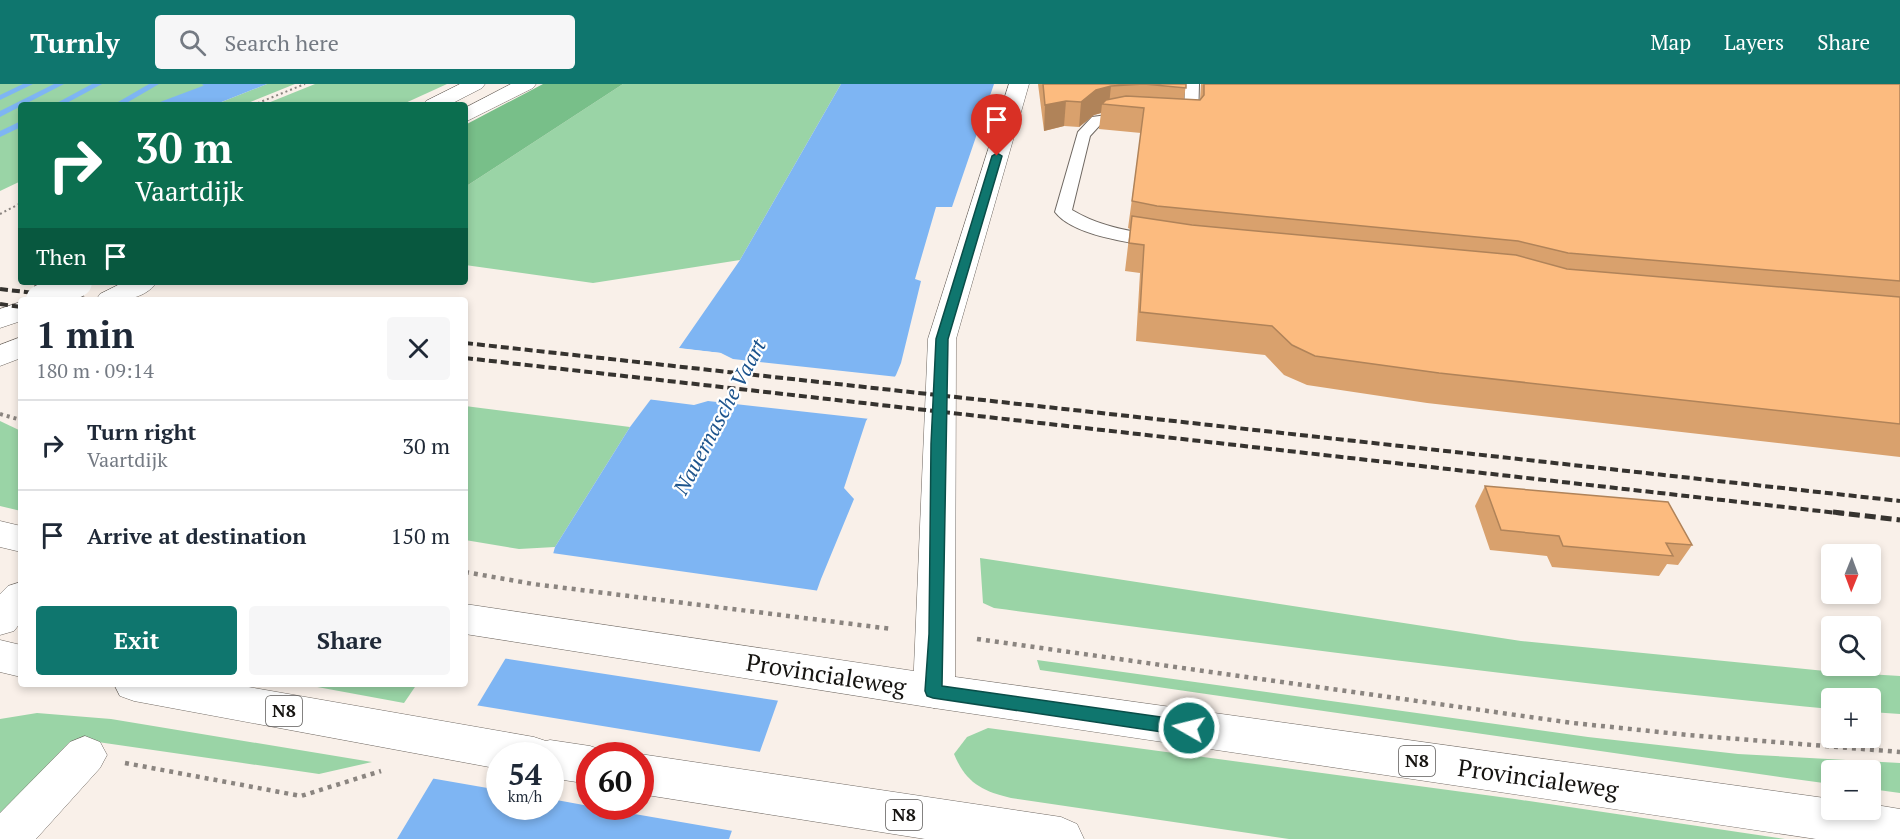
<!DOCTYPE html>
<html lang="en">
<head>
<meta charset="utf-8">
<style>
  body { margin:0; font-family:"PT Serif",serif; background:#f6f6f7; color:#1f2937; height:100vh; display:flex; flex-direction:column; font-size:22px; white-space:nowrap }
  * { box-sizing:border-box; margin:0 }
  p { font-size:20px; color:#747a83 }
  .icon { flex:none; width:33px; height:33px; fill:none; stroke:currentColor; stroke-width:2; stroke-linecap:round; stroke-linejoin:round }
  .map { position:relative; flex:1; overflow:hidden }
  .side { position:absolute; left:18px; top:213px; width:450px; height:390px; display:flex; flex-direction:column; background:#fff; border-radius:6px; box-shadow:0 3px 9px #0003 }
  .side>* { flex:none }
  .guide { position:absolute; left:18px; top:18px; width:450px; height:183px; border-radius:6px; box-shadow:0 3px 9px #0003; background:#0b6e4f; color:#fff; overflow:hidden }
  .needle { width:39px; rotate:181deg }
  .buttons { position:absolute; left:1821px; top:460px; display:grid; gap:12px }
  .buttons a { display:grid; place-items:center; width:60px; height:60px; border-radius:6px; background:#fff; box-shadow:0 3px 9px #0003; font-size:30px }
  .speed { position:absolute; left:486px; top:658px; display:flex; gap:12px; font-size:30px; font-weight:700; text-align:center }
  .speed>* { display:grid; place-content:center; width:78px; height:78px; border-radius:50%; background:#fff; box-shadow:0 3px 9px #0003; line-height:1 }
  .speed small { font-size:15px; font-weight:400 }
  .speed .limit { border:9px solid #d22; background:#fff; color:#111 }
  .pin { position:absolute; display:grid; place-items:center; width:51px; height:51px; color:#fff; margin:-62px -26px; border-radius:50% 50% 50% 0; rotate:-45deg; box-shadow:0 0 6px #0007 }
  .pin .icon { rotate:45deg }
  .me { position:absolute; width:66px; margin:-33px; rotate:278deg; stroke-linejoin:round; filter:drop-shadow(0 0 4px #0008) }
  .turn { display:flex; align-items:center; gap:21px; height:126px; padding:0 18px; font-size:27px }
  .turn .icon { width:78px; height:78px; stroke-width:2.5 }
  .turn b { display:block; font-size:42px; line-height:51px }
  .then { display:flex; align-items:center; height:57px; padding:0 18px; background:#0003; gap:12px; font-size:22px }
  .round { display:grid; place-items:center; flex:none; width:63px; height:63px; border-radius:6px; background:#f6f6f7 }
  .summary { display:flex; align-items:center; justify-content:space-between; height:102px; padding:0 18px }
  h1 { font-size:36px; font-weight:700; line-height:45px }
  .action { display:flex; gap:12px; margin-top:auto; padding:12px 18px }
  .action a { flex:1; height:69px; border-radius:6px; background:#0f766e; color:#fff; font-size:24px; font-weight:700; line-height:69px; text-align:center }
  .action a+a { background:#f6f6f7; color:#1f2937 }
  ul { padding:0; list-style:none }
  li { display:flex; align-items:center; gap:18px; height:90px; padding:0 18px; border-top:2px solid #e0e1e3 }
  li div { flex:1 }
  li b { display:block; font-size:22px }
  li em { font-style:normal }
  header { display:flex; align-items:center; gap:36px; box-sizing:border-box; height:84px; padding:0 30px; background:#0f766e; color:#fff }
  header strong { font-size:28px }
  nav { display:flex; gap:33px; margin-inline-start:auto; font-size:21px }
  .search { width:420px; height:54px; background:#f6f6f7; display:flex; align-items:center; gap:15px; box-sizing:border-box; padding:0 21px; border-radius:6px; color:#747a83; font-size:22px }
  .map>svg:first-child { display:block }
</style>
</head>
<body>
<header>
<strong>Turnly</strong>
<div class="search"><svg class="icon" aria-label="search" viewBox="0 0 24 24"><circle cx="10" cy="10" r="6"/><path d="M15 15l6 6"/></svg>Search here</div>
<nav><a>Map</a><a>Layers</a><a>Share</a></nav>
</header>
<div class="map">
<svg width="1900" height="755" viewBox="0 0 1900 755">
  <rect width="100%" height="100%" fill="#f9f0e9"/>
  <g fill="#9ad4a6">
    <polygon points="0,0 258,0 205,21 21,21 21,97 0,107"/>
    <polygon points="267,0 295,0 243,21 214,21"/>
    <polygon points="315,0 447,0 401,21 263,21"/>
    <polygon points="623,0 841,0 740,176 593,199 465,181 465,103"/>
    <polygon points="465,322 630,343 555,463 519,465 465,456"/>
    <polygon points="0,337 21,347 21,427 0,422"/>
    <path d="M980,474L1521,557L1835,588L1900,592V630L1871,628L1870,615H1832L1831,625C1552,598 1273,561 994,524L983,519Z"/>
    <polygon points="1037,576 1588,653 1738,670 1900,679 1900,709 1871,705 1870,687 1832,687 1831,700 1787,694 1040,586"/>
    <polygon points="301,600 417,600 404,619"/>
    <polygon points="37,629 111,635 372,678 319,690 77,655 0,735 0,635"/>
    <path d="M988,644L1515,715L1785,755H1289L1011,714C982,707 966,699 954,670L967,653Z"/>
  </g>
  <polygon fill="#78bf89" points="543,0 623,0 465,103 465,41"/>
  <g fill="#7eb5f3" fill-rule="evenodd">
    <polygon points="208,0 267,0 214,21 152,21"/>
    <path d="M841,0H994L952,123H936L915,195L921,197L901,279L896,291L866,337L844,404L854,415L821,495L729,755H397L540,517L555,463L630,343L651,315L694,320L721,269L679,264L740,176ZM500,672H550V723H500ZM590,672H640V723H590Z"/>
  </g>
  <g fill="#f9f0e9">
    <polygon points="676,264 721,269 733,275 898,293 870,335 708,317 694,321 647,315 651,312 692,317 717,271 679,267"/>
    <polygon points="552,469 820,507 780,617 502,574 537,516"/>
    <polygon points="475,621 761,668 733,747 594,723 640,723 640,672 590,672 589,722 551,715 550,672 500,672 499,706 430,694"/>
  </g>
  <g fill="none" stroke-linecap="round" stroke-linejoin="round">
    <g fill="#7eb5f3" fill-rule="evenodd">
      <polygon points="23,0 33,0 0,16 0,11"/>
      <polygon points="54,0 64,0 0,33 0,27"/>
      <polygon points="92,0 102,0 63,21 53,21"/>
      <polygon points="149,0 159,0 123,21 113,21"/>
      <polygon points="202,0 211,0 205,3"/>
      <polygon points="21,37 21,43 0,53 0,47"/>
    </g>
    <defs>
      <g id="lane">
        <polygon points="1185,0 1199,0 1198,36 1191,40 1176,38 1174,35 1176,32 1184,31"/>
        <path d="M1130,28L1137,32L1135,35L1101,40L1090,52L1072,126C1104,145 1131,146 1166,154L1169,158L1166,162L1160,163C1132,159 1073,152 1055,128L1078,48L1092,33Z"/>
      </g>
      <g id="street">
        <polygon points="1009,0 1029,0 956,255 955,607 949,619 934,624 919,619 913,607 928,255"/>
        <polygon points="85,652 100,658 107,671 100,684 36,755 0,755 0,729 70,658"/>
      </g>
      <g id="primary">
        <polygon points="460,0 485,0 482,4 449,21 423,21 426,17"/>
        <polygon points="21,218 21,237 0,244 0,225"/>
        <polygon points="0,437 21,442 21,468 0,463"/>
        <polygon points="465,520 934,590 1832,715 1832,726 1870,726 1870,720 1900,725 1900,755 1816,755 934,624 465,550"/>
        <polygon points="0,556 21,561 21,593 0,588"/>
        <polygon points="114,600 231,600 534,653 546,657 550,656 590,662 605,667 608,672 590,672 590,700 550,694 550,672 500,672 500,685 134,617 120,612"/>
        <polygon points="640,670 1061,733 1077,740 1084,755 925,755 640,710 640,672 636,672"/>
      </g>
      <g id="highway">
        <polygon points="511,0 536,0 533,4 465,38 465,24"/>
        <path d="M124,198H157C143,218 118,216 96,216L100,210Z"/>
        <polygon points="21,253 21,274 0,282 0,261"/>
        <polygon points="21,498 21,538 14,547 0,551 0,510 8,502"/>
      </g>
    </defs>
    <use href="#lane" stroke="#6f6862" stroke-width="2"/>
    <use href="#street" stroke="#6f6862" stroke-width="1"/>
    <use href="#primary" stroke="#6f6862" stroke-width="1"/>
    <use href="#highway" stroke="#6f6862" stroke-width="1"/>
    <g stroke="#8b8580" stroke-width="2" stroke-dasharray="2 3" stroke-linecap="butt">
      <polyline points="253,21 305,0"/>
      <polyline points="0,130 21,119"/>
    </g>
    <polyline stroke="#8b8580" stroke-width="4" stroke-dasharray="3 4" stroke-linecap="butt" points="0,330 21,336"/>
    <g stroke="#8b8580" stroke-width="4.5" stroke-dasharray="4 5" stroke-linecap="butt">
      <polyline points="465,488 533,500 892,545"/>
      <polyline points="977,555 1573,639 1688,651 1900,668"/>
      <polyline points="125,679 301,712 381,687"/>
    </g>
    <use href="#lane" fill="#fff" fill-rule="evenodd"/>
    <use href="#street" fill="#fff" fill-rule="evenodd"/>
    <use href="#primary" fill="#fff" fill-rule="evenodd"/>
    <use href="#highway" fill="#fff" fill-rule="evenodd"/>
    <g stroke="#36332f" stroke-width="4" stroke-dasharray="8 4" stroke-linecap="butt">
      <polyline points="0,205 94,216"/>
      <polyline points="0,220 21,223"/>
      <polyline points="465,259 1900,417"/>
      <polyline points="465,274 1846,430"/>
    </g>
    <polyline stroke="#36332f" stroke-width="5" stroke-dasharray="11 5" stroke-linecap="butt" points="1833,428 1900,436"/>
    <defs>
      <polyline id="primary-bridge" points="41,216 77,198"/>
    </defs>
    <use href="#primary-bridge" stroke="#6f6862" stroke-width="32" stroke-linecap="butt"/>
    <use href="#primary-bridge" stroke="#fff" stroke-width="30"/>
  </g>
  <g fill="#d9a16d">
    <polygon points="1038,0 1186,0 1184,15 1200,16 1201,0 1900,0 1900,373 1427,319 1307,301 1284,291 1265,271 1136,257 1140,189 1125,187 1130,145 1128,144 1141,49 1099,45 1101,29 1094,31 1079,43 1064,42 1044,47"/>
    <polygon points="1485,402 1692,461 1678,481 1667,480 1659,492 1552,483 1547,472 1490,466 1475,422"/>
  </g>
  <g fill="#b08359">
    <polygon points="1111,2 1109,21 1102,20 1101,29 1094,31 1079,43 1081,18 1096,6"/>
    <polygon points="1066,17 1064,42 1044,47 1045,21"/>
  </g>
  <g fill="#fcbb7f" stroke="#b08359" stroke-width="1.5">
    <polygon points="1043,0 1186,0 1186,4 1144,0 1111,2 1096,6 1081,18 1066,17 1045,21"/>
    <polygon points="1204,0 1900,0 1900,197 1568,169 1518,157 1157,122 1132,117 1144,24 1102,20 1106,16 1126,12 1200,16 1204,11"/>
    <polygon points="1132,132 1192,141 1516,171 1567,185 1900,213 1900,340 1439,289 1315,272 1292,261 1272,242 1140,228 1144,161 1129,159"/>
    <polygon points="1485,402 1668,418 1692,461 1666,459 1673,472 1563,462 1559,452 1501,446"/>
  </g>
  <polygon fill="#0f766e" stroke="#0a4d48" stroke-width="1.5" points="997,69 1002,72 948,255 942,602 1189,637 1195,639 1198,644 1195,650 1189,652 933,614 927,612 925,607 929,550 931,360 936,255 992,72"/>
  <g text-anchor="middle" stroke-width="4.5" stroke-linejoin="round" paint-order="stroke">
    <g fill="#fff" stroke="#5c5a58" stroke-width="1.5">
      <rect x="266" y="612" width="36" height="30" rx="4.5"/>
      <rect x="1399" y="662" width="36" height="30" rx="4.5"/>
      <rect x="886" y="716" width="36" height="30" rx="4.5"/>
    </g>
    <g font-size="18" font-weight="bold" fill="#161411">
      <text x="284" y="633">N8</text>
      <text x="1417" y="683">N8</text>
      <text x="904" y="737">N8</text>
    </g>
    <g font-size="21" font-style="italic" fill="#1d548d" stroke="#fff">
      <text transform="translate(720 333) rotate(-62)" y="7">Nauernasche Vaart</text>
    </g>
    <g font-size="24" fill="#161411" stroke="#fff">
      <text transform="translate(826 591) rotate(9)" y="8">Provincialeweg</text>
      <text transform="translate(1538 695) rotate(8)" y="8">Provincialeweg</text>
    </g>
  </g>
</svg>
<div class="buttons">
<a><svg class="needle" viewBox="-14 -14 28 28"><path d="M0-13l5 13h-10z" fill="#e53935"/><path d="M0 13l5-13h-10z" fill="#747a83"/></svg></a>
<a><svg class="icon" aria-label="search" viewBox="0 0 24 24"><circle cx="10" cy="10" r="6"/><path d="M15 15l6 6"/></svg></a>
<a>+</a>
<a>−</a>
</div>
<div class="speed"><div>54<small>km/h</small></div><div class="limit">60</div></div>
<div class="pin" style="left:997px;top:72px;background:#d93025"><svg class="icon" aria-label="arrive" viewBox="0 0 24 24"><path d="M6 21V4h12l-3 4 3 4H6"/></svg></div>
<svg class="me" style="left:1189px;top:644px" viewBox="-20 -20 40 40"><circle r="17" fill="#0f766e" stroke="#fff" stroke-width="3"/><path d="M0-11L8 9 0 5-8 9z" fill="#fff"/></svg>
<div class="guide">
<div class="turn"><svg class="icon" aria-label="right" viewBox="0 0 24 24"><path d="M7 20v-9h11M14 6l5 5-5 5"/></svg><div><b>30 m</b>Vaartdijk</div></div>
<div class="then">Then<svg class="icon" aria-label="arrive" viewBox="0 0 24 24"><path d="M6 21V4h12l-3 4 3 4H6"/></svg></div>
</div>
<section class="side">
<div class="summary"><div><h1>1 min</h1><p>180 m · 09:14</p></div><a class="round"><svg class="icon" aria-label="close" viewBox="0 0 24 24"><path d="M6 6l12 12M18 6L6 18"/></svg></a></div>
<ul>
<li><svg class="icon" aria-label="right" viewBox="0 0 24 24"><path d="M7 20v-9h11M14 6l5 5-5 5"/></svg><div><b>Turn right</b><p>Vaartdijk</p></div><em>30 m</em></li>
<li><svg class="icon" aria-label="arrive" viewBox="0 0 24 24"><path d="M6 21V4h12l-3 4 3 4H6"/></svg><div><b>Arrive at destination</b></div><em>150 m</em></li>
</ul>
<div class="action"><a>Exit</a><a>Share</a></div>
</section>
</div>
</body>
</html>
